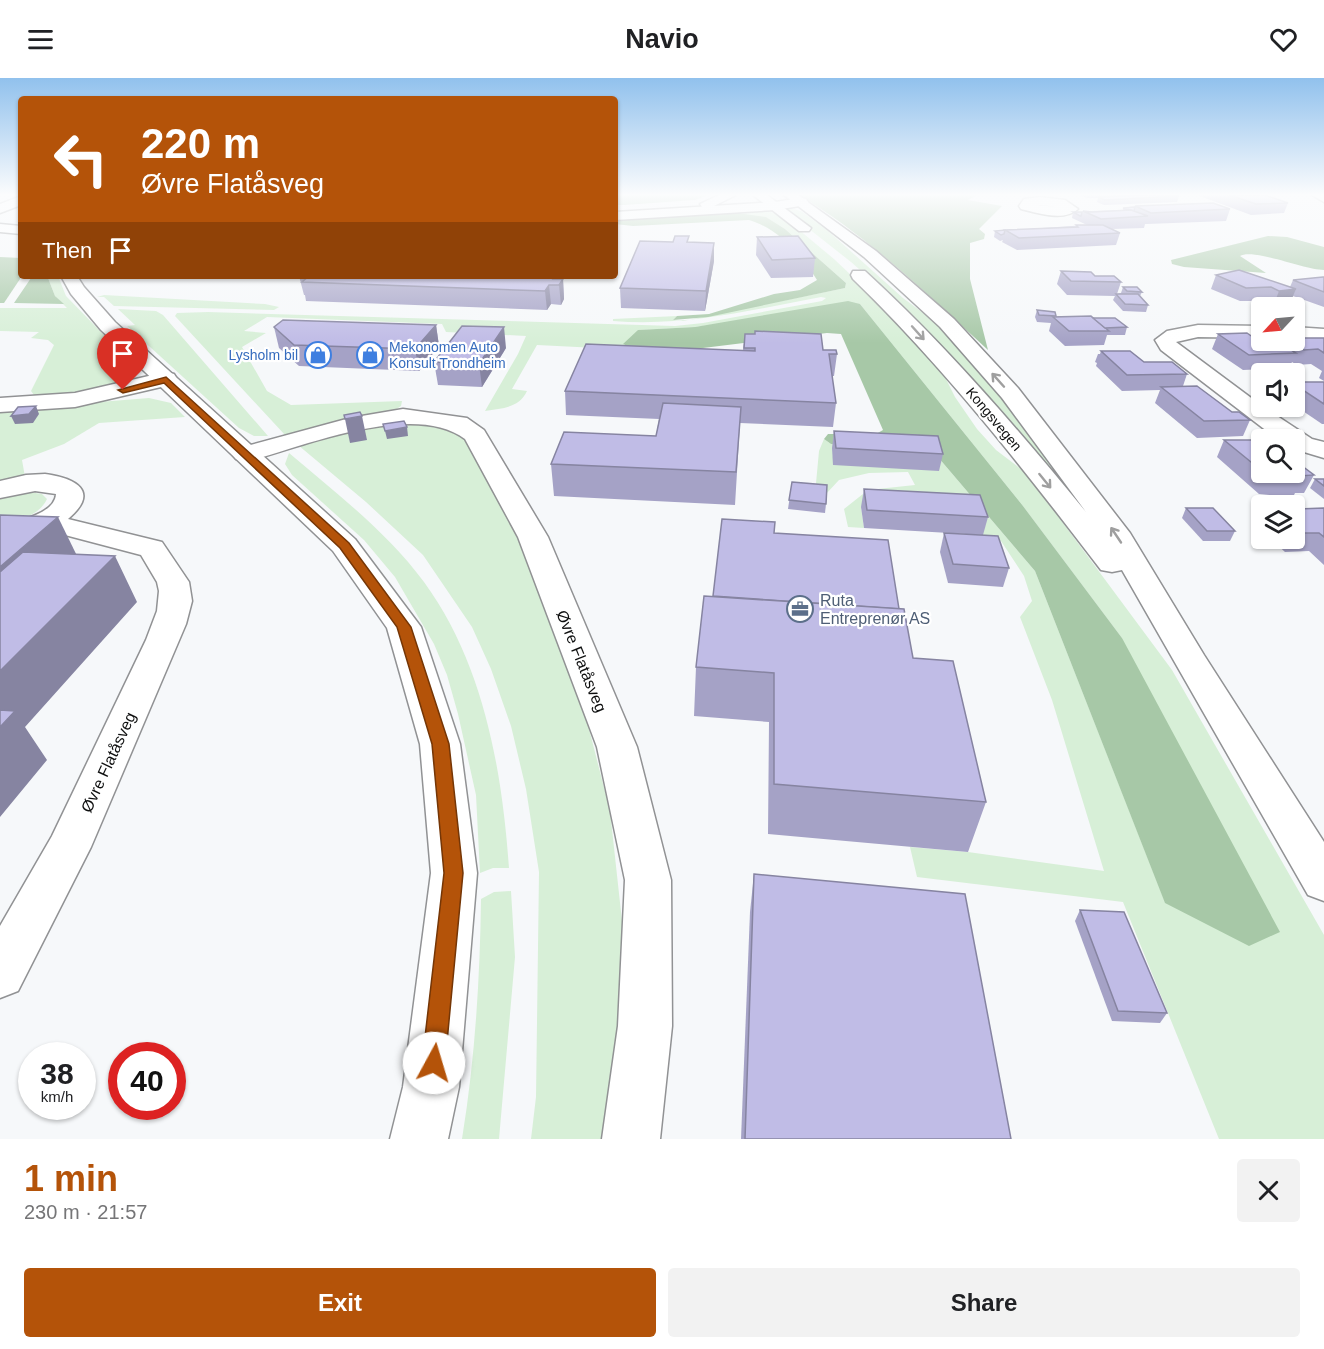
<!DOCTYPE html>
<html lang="en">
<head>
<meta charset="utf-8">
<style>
  body { margin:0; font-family:Helvetica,sans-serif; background:#f2f2f2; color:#202124; height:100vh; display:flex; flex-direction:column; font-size:22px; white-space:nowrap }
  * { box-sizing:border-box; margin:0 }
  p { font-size:20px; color:#757577 }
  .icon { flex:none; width:33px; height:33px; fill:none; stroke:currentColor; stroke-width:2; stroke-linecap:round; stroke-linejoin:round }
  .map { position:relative; height:1061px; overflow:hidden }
  .panel { display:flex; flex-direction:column; background:#fff; flex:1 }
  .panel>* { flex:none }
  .banner { position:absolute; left:18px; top:18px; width:600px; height:183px; border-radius:6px; box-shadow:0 2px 4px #0004; background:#b45309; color:#fff; overflow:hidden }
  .needle { width:39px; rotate:244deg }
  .controls { position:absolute; left:1251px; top:219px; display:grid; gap:12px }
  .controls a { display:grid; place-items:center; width:54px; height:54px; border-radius:6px; background:#fff; box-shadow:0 2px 4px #0004; font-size:30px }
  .speed { position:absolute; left:18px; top:964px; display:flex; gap:12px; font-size:30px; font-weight:700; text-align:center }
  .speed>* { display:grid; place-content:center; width:78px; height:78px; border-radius:50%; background:#fff; box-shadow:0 2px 4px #0004; line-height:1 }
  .speed small { font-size:15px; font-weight:400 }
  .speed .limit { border:9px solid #d22; background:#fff; color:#111 }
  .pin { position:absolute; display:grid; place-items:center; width:51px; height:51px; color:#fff; margin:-62px -26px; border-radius:50% 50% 50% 0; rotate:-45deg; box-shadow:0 0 6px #0007 }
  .pin .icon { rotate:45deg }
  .me { position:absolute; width:66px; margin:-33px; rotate:6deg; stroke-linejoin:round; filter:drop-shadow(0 0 4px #0008) }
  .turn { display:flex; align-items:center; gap:21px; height:126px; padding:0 24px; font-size:27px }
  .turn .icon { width:78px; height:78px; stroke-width:2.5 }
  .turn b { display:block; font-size:42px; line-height:51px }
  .then { display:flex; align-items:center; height:57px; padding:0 24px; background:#0003; gap:12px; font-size:22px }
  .round { display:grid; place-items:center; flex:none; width:63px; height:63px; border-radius:6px; background:#f2f2f2 }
  .headline { display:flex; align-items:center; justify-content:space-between; height:102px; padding:0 24px }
  h1 { font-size:36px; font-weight:800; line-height:45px; color:#b45309 }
  .cta { display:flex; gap:12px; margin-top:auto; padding:12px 24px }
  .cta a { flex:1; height:69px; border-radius:6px; background:#b45309; color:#fff; font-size:24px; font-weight:800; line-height:69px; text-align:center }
  .cta a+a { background:#f2f2f2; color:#202124 }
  header { display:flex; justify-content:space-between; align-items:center; height:78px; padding:0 24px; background:#fff; font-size:27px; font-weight:800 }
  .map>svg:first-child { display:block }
</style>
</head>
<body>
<header><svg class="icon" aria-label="menu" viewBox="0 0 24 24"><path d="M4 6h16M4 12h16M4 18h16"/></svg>Navio<svg class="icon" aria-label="heart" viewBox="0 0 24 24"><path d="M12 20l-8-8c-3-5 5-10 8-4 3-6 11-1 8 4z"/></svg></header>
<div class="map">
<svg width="1324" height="1061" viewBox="0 0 1324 1061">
  <rect width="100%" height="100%" fill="#f6f8fa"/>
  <g fill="#d7efd7">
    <polygon points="780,128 801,133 827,152 903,220 946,252 987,295 1111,465 885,214 851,184"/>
    <path d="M758,133L771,134L786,141L834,181L890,234L942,293L955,319L977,351L996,372L1026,395L1172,592L1324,857V1061H1219L1123,824L917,799L910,769L968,774L1104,793L1052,622L1020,539L1032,523L1024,498L1001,463L983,457L861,429L864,450L848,449L844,431L868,412L915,407L908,394L869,395L839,402L826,416H815L819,373L824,361L831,366L915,365L932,372L1035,493L1165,824L1122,560L1023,428L860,226L695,249L639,252L624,267L637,272L537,267L512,311L527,313C519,330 503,330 485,333L518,276L526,258L446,254L442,246L267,239L244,253L266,255L242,269L267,313L291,327L402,323L401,328L392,334L285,357L175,238L177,235L208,234L675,248L703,245L822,223L826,220L821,219C752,232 684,249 613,243V241L677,238L673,242L683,243L845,210L846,205L785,151L766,139L615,141Z"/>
    <path d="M32,198H58L66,218L134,288V294C111,317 71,316 41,320L34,317L31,313L54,267L48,262L31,260L39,254L0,253V230H67L55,218L48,200H31Z"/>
    <polygon points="104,217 265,226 279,229 274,232 114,228 104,219 97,219"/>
    <polygon points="118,231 156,233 163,237 268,358 254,358 239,350 127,248 135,247"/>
    <polygon points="149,320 171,325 185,339 99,345 64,366 22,382 25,399 0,405 0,332"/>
    <polygon points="425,345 462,358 476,373 533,489 587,643 610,733 622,843 623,942 610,1061 531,1061 536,1019 539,794 526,711 511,648 491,591 472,549 423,477 366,424 298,367 379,347"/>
    <path d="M289,375C336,415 387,454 424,504C484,586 502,692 509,790H493L480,795L476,717L458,636L447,597L434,566L395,499L364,462L292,397L285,386Z"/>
    <path d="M29,414L42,416L47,421C39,438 18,443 0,445V420Z"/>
    <path d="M511,813L515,879L499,1061H462C475,981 480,901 481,821L494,814Z"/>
  </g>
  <g fill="#a7c8a7">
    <polygon points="615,117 709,117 695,122 624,127 615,127"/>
    <path d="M799,117H1004H978L968,122L1002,128L979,151L985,156L984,161L970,165V201L988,272C928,217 869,159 799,117Z"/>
    <path d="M737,135L766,139L785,151L846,205L845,210L708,239L673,242L677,238L709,236L774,216L800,212L817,202C802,177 777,150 749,142L633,148L615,146V141Z"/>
    <path d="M1268,158L1287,159L1324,169V192C1305,192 1253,170 1240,178L1266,195L1184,189L1172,186L1171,182Z"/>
    <polygon points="0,179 21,180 22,198 4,225 0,225"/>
    <polygon points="31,200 48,200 55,218 64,226 14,225"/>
    <polygon points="848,223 860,226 1023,428 1122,560 1280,854 1249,868 1165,825 1035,493 932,372 915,365 831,366 824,361 828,356 876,356 883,352 841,256 827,255 703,270 637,272 623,266 638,252 695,249"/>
  </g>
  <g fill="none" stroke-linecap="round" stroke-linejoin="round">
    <defs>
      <g id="minor">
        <polygon points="1312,117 1324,117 1324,124"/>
        <polygon points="21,118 21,127 0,135 0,126"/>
        <path d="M1040,119L1065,122L1078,131C1064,144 1038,135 1021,131L1019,128L1024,121ZM1038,127H1040L1057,129Z"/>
        <polygon points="0,146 21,148 21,156 0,154"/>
        <polygon points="1198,247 1262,248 1262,260 1198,259 1176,264 1262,328 1312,361 1324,364 1324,380 1294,371 1294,362 1279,362 1272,357 1161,272 1155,262 1167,253"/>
        <polygon points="1294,249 1324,251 1324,263 1294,261"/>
        <polygon points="166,294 174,296 177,301 174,306 75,329 0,334 0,320 75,315"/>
        <path d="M403,331L467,340L484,352L548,459L637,669L671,802L672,948L660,1061H602L618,948L625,802L597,669L518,459L465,361C414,322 302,369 245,384L236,381L232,376L236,371L350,340Z"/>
        <path d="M45,396C75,400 101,413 68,441L162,464L189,504L192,523L186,546L91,769L18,913L0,920V848L52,758L146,562L157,533L159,513L157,504L141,477L46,452L0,464V446C17,444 55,436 56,416L35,413L0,420V403L26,397Z"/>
      </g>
      <g id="tertiary">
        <polygon points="801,120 806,121 808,124 806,127 775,132 615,142 615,134 775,124"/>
        <polygon points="61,198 77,198 84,209 115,244 355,461 421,549 460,666 477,795 459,1009 448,1061 390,1061 403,1009 431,795 420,666 387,550 333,473 101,252 71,216"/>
      </g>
      <g id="secondary">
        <polygon points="719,117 736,117 712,129 702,129 700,126"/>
        <polygon points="753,117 767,117 811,150 809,153 799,153"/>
        <path d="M784,117H798L876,173L954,241L1018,310L1130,455L1204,577L1324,764V823L1308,817L1122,492L1112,494L1101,492C1023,390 945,290 853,201L851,197L853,193H865C946,267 1017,350 1086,434L1002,320L940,249L864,179Z"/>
      </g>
    </defs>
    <use href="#minor" stroke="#919294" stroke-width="3"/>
    <use href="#tertiary" stroke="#919294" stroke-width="3"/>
    <use href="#secondary" stroke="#919294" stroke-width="3"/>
    <use href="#minor" fill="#fff" fill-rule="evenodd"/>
    <use href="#tertiary" fill="#fff" fill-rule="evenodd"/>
    <use href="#secondary" fill="#fff" fill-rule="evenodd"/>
  </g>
  <g fill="#a5a2c6">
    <polygon points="1079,117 1175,117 1179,118 1177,124 1104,127 1097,124 1098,120 1087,120"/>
    <polygon points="1197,117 1265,117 1288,125 1284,135 1251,137"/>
    <polygon points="1135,128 1230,131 1226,143 1147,146 1145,146 1144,150 1112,151 1120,155 1116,167 1017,172 1002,164 1003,162 1000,163 994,159 995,153 1087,147 1072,140 1073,134 1082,134 1083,133 1092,133 1123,132 1123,130"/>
    <polygon points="757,159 815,180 813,199 771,200 756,177"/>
    <polygon points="689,165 714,183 705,233 621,230 620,210"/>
    <polygon points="1061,193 1095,198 1121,204 1117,216 1121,215 1123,209 1142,214 1140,218 1148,227 1146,234 1123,233 1113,222 1115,218 1067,217 1057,206"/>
    <polygon points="1216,197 1290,209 1293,202 1324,199 1324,229 1293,218 1290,225 1278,226 1286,230 1262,230 1262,237 1255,234 1258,227 1273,226 1265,223 1240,223 1211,211"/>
    <polygon points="299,198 563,201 564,221 561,227 551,226 547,232 306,223 305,217 304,217"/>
    <polygon points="1037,232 1056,239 1093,240 1127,249 1125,257 1107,257 1104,267 1065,268 1049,253 1051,245 1037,244 1035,239"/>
    <polygon points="436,247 439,268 419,293 299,288 279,270 274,249"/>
    <polygon points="745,256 823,272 837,276 834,298 832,298 836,325 833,349 740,345 735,427 554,418 551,386 656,358 659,341 566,337 565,313 743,272"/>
    <polygon points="1218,256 1283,267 1285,262 1324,260 1324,303 1319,300 1322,293 1311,286 1297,287 1292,284 1289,290 1243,292 1212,271"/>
    <polygon points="506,270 482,309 438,307 434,284"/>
    <polygon points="1101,273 1187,296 1183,308 1232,334 1250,342 1243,358 1197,360 1155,325 1160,312 1122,313 1096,288 1097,285 1095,284 1098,276 1100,276"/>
    <polygon points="1294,304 1324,304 1324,346 1322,346 1294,327"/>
    <polygon points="834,353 943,376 939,393 833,387 832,370"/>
    <polygon points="1224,362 1262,362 1262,394 1294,394 1314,397 1304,415 1295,415 1293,419 1259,416 1217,379"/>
    <polygon points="1315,401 1324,401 1324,421 1310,410"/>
    <polygon points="792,404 826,426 825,435 788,431"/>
    <polygon points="864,411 988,439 983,457 864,450 861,429"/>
    <polygon points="1294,428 1298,431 1324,430 1324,487 1309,473 1285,474 1270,460 1294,460"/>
    <polygon points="1262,429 1262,452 1254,445"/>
    <polygon points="1186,430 1235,453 1230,463 1203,463 1182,440"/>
    <polygon points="774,455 899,531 913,580 986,724 968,774 768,756 769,644 694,638 696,589 713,518"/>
    <polygon points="944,455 1009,490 1003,509 948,505 940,474"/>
    <polygon points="754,796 1011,1061 741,1061 750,834"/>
    <polygon points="1080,832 1167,935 1160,945 1112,943 1075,843"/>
  </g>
  <g fill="#8684a1">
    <polygon points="714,165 714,183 705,233 706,213"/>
    <polygon points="555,198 560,198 560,206 563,201 564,221 561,227 559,207 553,201"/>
    <polygon points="549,207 551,226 547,232 545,213"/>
    <polygon points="1296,211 1290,225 1274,226 1279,213"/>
    <polygon points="1300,235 1297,242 1294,243 1294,236"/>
    <polygon points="436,247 439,268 419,293 415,271"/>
    <polygon points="504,249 506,270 482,309 479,286"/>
    <polygon points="36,328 39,336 33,345 15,346 11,338"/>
    <polygon points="362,338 367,362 350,365 345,341"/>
    <polygon points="407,349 408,358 387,361 385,353"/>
    <polygon points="58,439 80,484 0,497 0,489"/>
    <polygon points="115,478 137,524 25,649 47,682 0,739 0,593"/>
  </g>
  <g fill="#c0bce6" stroke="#8684a1" stroke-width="1.5">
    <polygon points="1144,117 1175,117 1179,118 1105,122 1098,119"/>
    <polygon points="1229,117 1265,117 1288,125 1256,126"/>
    <polygon points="1213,125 1230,131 1151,135 1135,128"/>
    <polygon points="1135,129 1134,133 1123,130"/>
    <polygon points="1131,132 1148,138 1101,141 1083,133 1092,134"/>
    <polygon points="1073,134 1082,134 1081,138 1080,138"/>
    <polygon points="1076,147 1103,147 1120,155 1019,160 1005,152 1078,149"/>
    <polygon points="1005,152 1004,156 1001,157 995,153"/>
    <polygon points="675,158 689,158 687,164 714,165 706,213 620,210 640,163 673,164"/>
    <polygon points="798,158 815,180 772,182 757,159"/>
    <polygon points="1239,192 1296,211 1279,213 1271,209 1246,210 1216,197"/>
    <polygon points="1061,193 1091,194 1095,198 1114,198 1121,204 1071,203"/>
    <polygon points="307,198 555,198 553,201 563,201 559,207 549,207 545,213 302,204 309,198"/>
    <polygon points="1323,199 1324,199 1324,214 1293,202"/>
    <polygon points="1123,209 1137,209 1142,214 1127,213"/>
    <polygon points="1116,216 1138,216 1148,227 1125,226"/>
    <polygon points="1277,226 1286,230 1263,230 1258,227"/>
    <polygon points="1037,232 1055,234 1056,238 1039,237"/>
    <polygon points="1091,238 1109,253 1069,253 1053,239"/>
    <polygon points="1093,240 1115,240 1127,249 1105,250"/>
    <polygon points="283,242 436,247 415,271 294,267 274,249"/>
    <polygon points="462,248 504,249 479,286 434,284"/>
    <polygon points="755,253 821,256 823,272 836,272 837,276 829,276 836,325 565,313 586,266 755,273 755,270 744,270 745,256 755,256"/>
    <polygon points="1247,255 1260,264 1277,263 1296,275 1249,277 1218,256"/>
    <polygon points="1294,260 1324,260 1324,275 1318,271 1304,272 1289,262 1294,262"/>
    <polygon points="1101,273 1130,273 1144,284 1172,284 1187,296 1127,297"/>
    <polygon points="1294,304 1324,304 1324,326 1294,306"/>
    <polygon points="1197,308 1232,334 1239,334 1250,342 1204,343 1161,309"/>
    <polygon points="663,325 741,329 736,394 551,386 564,354 656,358"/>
    <polygon points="36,328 29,336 11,338 18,329"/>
    <polygon points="360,334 362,338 345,341 344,337"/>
    <polygon points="404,343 407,349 385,353 383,346"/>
    <polygon points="834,353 938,358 943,376 836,370"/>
    <polygon points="1224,362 1262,362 1262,393"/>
    <polygon points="1294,382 1314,397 1298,398 1302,401 1267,398 1263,394 1294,394"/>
    <polygon points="1315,401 1324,401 1324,408"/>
    <polygon points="792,404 827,407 826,426 789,422"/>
    <polygon points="864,411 980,417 988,439 867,432"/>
    <polygon points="1293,426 1294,428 1263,427"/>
    <polygon points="1294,428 1298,431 1324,430 1324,459 1319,455 1294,455"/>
    <polygon points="1186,430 1213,430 1235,453 1207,453"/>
    <polygon points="0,437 58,439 0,489"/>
    <polygon points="722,441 775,444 774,455 888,462 899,531 713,518"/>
    <polygon points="944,455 998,458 1009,490 953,486"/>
    <polygon points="23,474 115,478 0,593 0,494"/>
    <polygon points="704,518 904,531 913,580 953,583 986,724 774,706 774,595 696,589"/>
    <polygon points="0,632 15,633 0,649"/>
    <polygon points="754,796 965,816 1011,1061 745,1061"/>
    <polygon points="1080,832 1124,834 1167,935 1118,933"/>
  </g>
  <defs><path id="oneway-shaft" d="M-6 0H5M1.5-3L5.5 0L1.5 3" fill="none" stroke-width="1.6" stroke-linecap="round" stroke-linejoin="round" transform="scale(1.5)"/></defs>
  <g stroke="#9f9f9f">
    <use href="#oneway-shaft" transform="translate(918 255) rotate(48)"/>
    <use href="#oneway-shaft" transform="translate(998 302) rotate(-132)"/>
    <use href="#oneway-shaft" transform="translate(1045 403) rotate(51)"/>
    <use href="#oneway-shaft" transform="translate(1116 457) rotate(-124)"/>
  </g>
  <linearGradient id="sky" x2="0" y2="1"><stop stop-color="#91c1ed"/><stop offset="0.44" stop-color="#fbfcfd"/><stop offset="1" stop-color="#fbfcfd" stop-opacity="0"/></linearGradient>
  <rect width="1324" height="265" fill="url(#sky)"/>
  <polygon fill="#b45309" stroke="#753606" stroke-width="1.5" points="166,299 349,465 411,549 449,666 463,795 445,985 442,993 434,996 426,993 422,985 444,795 432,666 397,549 340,470 164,305 123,315 118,312"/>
  <defs>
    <symbol id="shop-ring" viewBox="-11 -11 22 22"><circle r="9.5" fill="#fff" stroke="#3f7fe0" stroke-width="1.5"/><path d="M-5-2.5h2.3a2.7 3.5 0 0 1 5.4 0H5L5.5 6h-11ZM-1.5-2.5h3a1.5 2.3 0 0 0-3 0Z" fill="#3f7fe0"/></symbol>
    <symbol id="office-ring" viewBox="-11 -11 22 22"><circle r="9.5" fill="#fff" stroke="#5c6f8a" stroke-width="1.5"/><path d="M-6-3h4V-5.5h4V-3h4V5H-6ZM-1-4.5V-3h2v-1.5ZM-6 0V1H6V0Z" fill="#5c6f8a"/></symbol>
  </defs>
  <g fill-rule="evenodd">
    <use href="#shop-ring" x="303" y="262" width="30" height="30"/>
    <use href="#shop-ring" x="355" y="262" width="30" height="30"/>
    <use href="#office-ring" x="785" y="516" width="30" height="30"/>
  </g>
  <g text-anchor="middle" stroke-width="4.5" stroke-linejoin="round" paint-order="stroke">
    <g font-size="14" fill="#366cbe" stroke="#fff" text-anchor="start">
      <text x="389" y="274">Mekonomen Auto<tspan x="389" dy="16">Konsult Trondheim</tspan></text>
      <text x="298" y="282" text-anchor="end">Lysholm bil</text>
    </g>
    <g font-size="14" fill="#0e0f0f" stroke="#fff">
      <text transform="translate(994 341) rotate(50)" y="5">Kongsvegen</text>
    </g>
    <g font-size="16" fill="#4e5e75" stroke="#fff" text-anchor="start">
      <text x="820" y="528">Ruta<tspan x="820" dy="18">Entreprenør AS</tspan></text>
    </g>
    <g font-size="16" fill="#0e0f0f" stroke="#fff">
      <text transform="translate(582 583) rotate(68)" y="6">Øvre Flatåsveg</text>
      <text transform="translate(108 684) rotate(-65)" y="6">Øvre Flatåsveg</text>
    </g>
  </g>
</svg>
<div class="controls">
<a><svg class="needle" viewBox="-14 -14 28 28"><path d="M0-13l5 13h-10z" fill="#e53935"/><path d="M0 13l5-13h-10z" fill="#757577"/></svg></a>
<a><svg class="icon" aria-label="sound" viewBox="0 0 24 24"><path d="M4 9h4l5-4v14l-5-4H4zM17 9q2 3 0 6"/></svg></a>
<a><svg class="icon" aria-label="search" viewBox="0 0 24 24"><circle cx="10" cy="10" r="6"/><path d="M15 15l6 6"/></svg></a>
<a><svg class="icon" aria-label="layers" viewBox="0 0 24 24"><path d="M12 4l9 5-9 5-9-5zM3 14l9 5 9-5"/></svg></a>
</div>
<div class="speed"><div>38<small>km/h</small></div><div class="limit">40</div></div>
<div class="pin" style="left:123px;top:312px;background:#d93025"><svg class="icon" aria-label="arrive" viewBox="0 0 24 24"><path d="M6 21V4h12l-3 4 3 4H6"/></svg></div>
<svg class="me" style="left:434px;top:985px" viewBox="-20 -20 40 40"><circle r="19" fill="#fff"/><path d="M0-13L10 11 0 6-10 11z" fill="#b45309"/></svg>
<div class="banner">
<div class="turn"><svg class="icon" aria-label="left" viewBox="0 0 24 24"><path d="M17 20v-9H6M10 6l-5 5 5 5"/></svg><div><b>220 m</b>Øvre Flatåsveg</div></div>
<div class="then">Then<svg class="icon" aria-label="arrive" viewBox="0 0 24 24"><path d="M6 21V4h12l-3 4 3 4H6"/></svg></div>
</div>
</div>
<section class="panel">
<div class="headline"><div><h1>1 min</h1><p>230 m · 21:57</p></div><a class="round"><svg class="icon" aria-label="close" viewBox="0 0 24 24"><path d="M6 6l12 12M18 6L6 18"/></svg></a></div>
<div class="cta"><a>Exit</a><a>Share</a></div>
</section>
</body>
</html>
